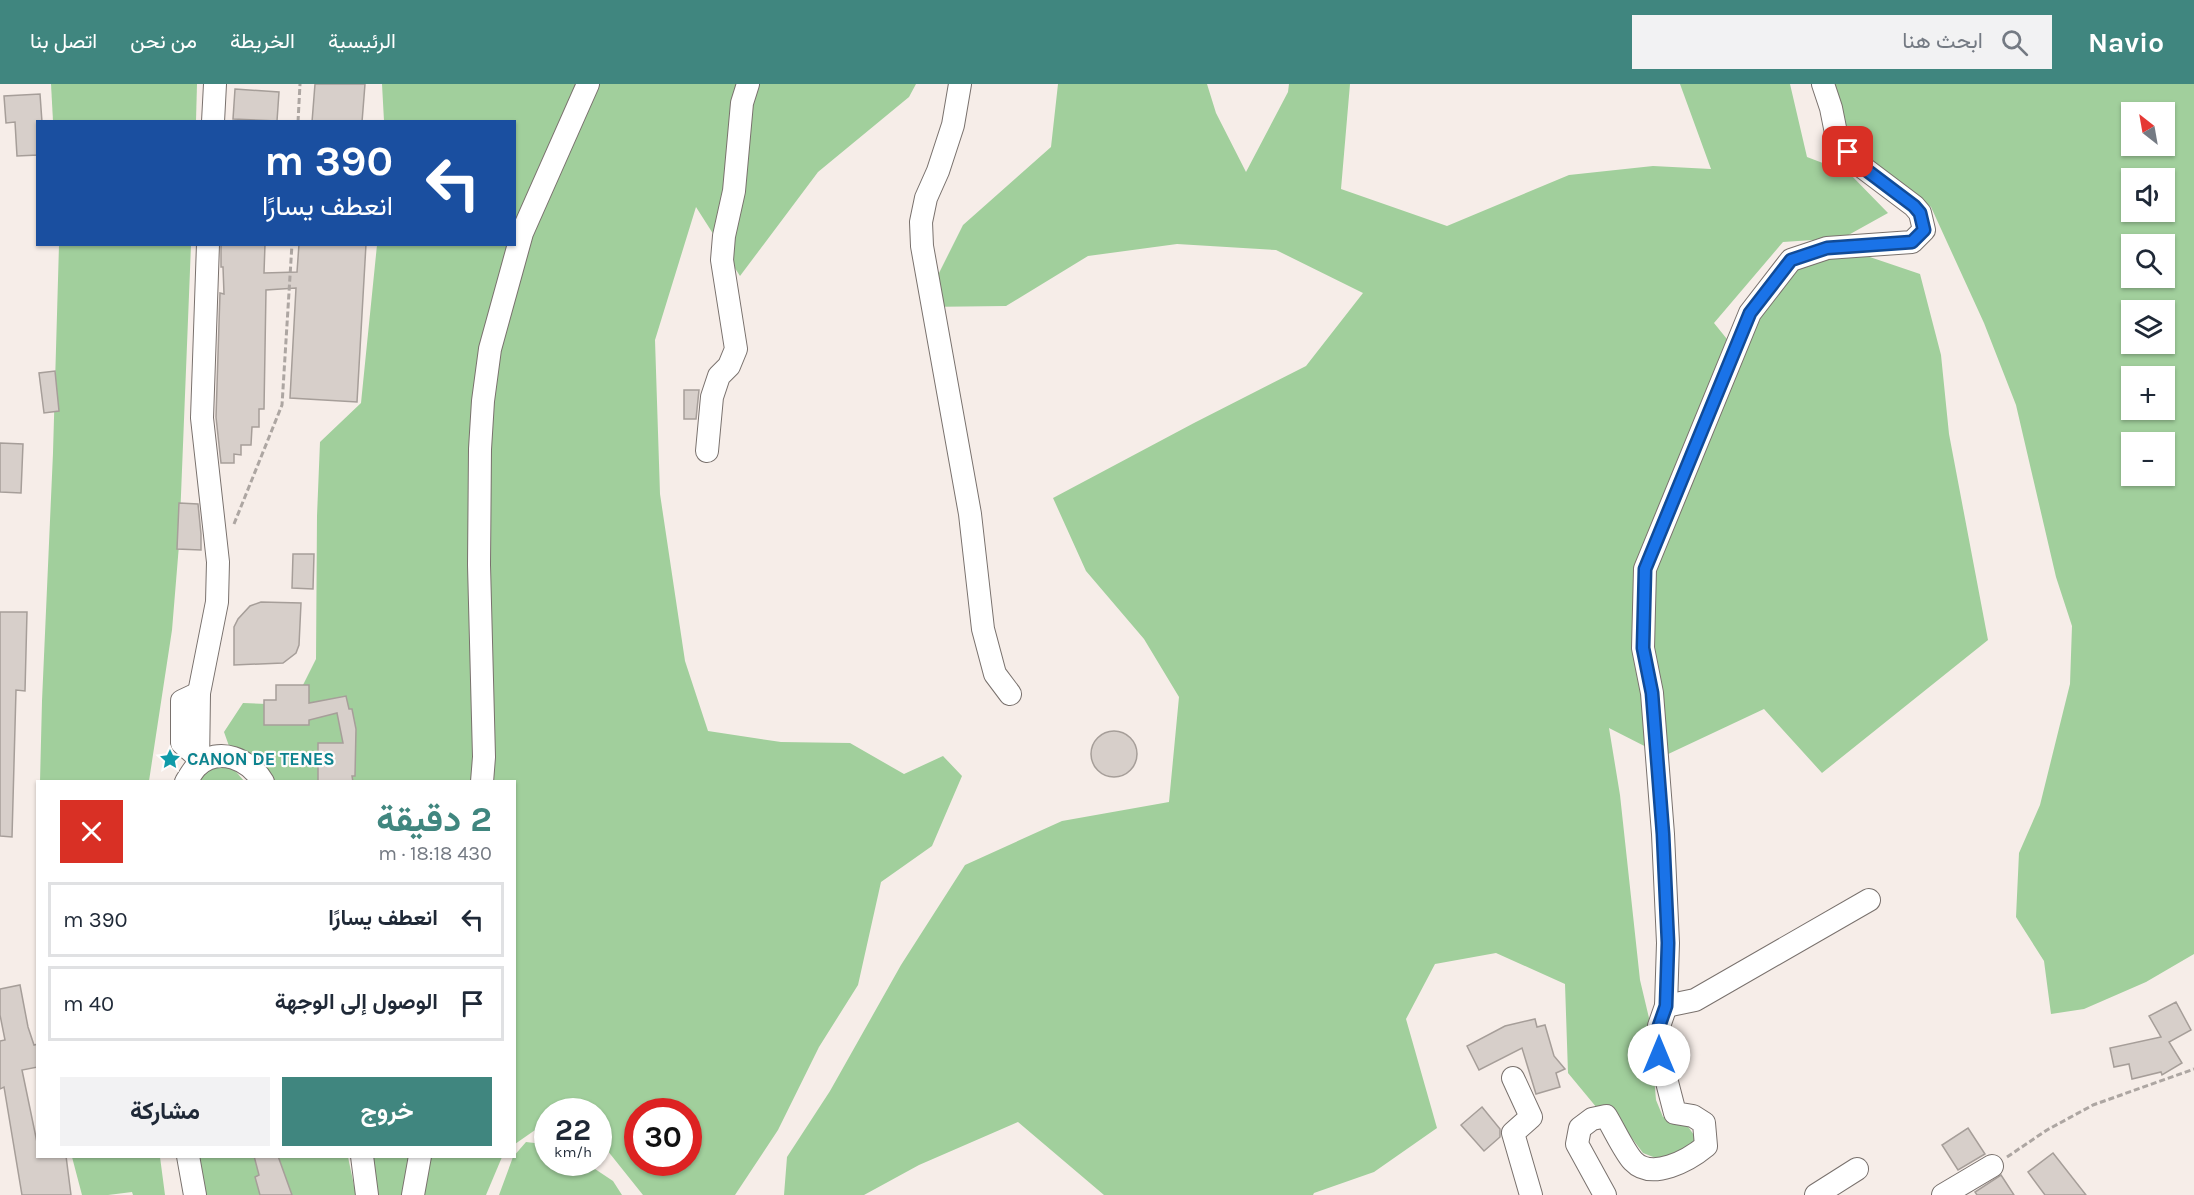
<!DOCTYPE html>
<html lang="ar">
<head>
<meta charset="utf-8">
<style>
  body { margin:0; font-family:Karla,Vazirmatn,sans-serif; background:#f2f2f3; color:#1f2937; direction:rtl; height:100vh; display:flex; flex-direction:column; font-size:22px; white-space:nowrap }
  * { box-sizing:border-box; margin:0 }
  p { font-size:20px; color:#747a83 }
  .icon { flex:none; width:33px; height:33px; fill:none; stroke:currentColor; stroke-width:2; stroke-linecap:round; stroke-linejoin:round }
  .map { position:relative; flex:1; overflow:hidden; direction:ltr }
  .sheet { position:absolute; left:36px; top:696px; width:480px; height:378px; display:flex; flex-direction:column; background:#fff; border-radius:0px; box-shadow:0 2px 4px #0004; direction:rtl }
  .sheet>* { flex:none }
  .hud { position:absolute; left:36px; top:36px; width:480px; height:126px; border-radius:0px; box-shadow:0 2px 4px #0004; direction:rtl; background:#1a4fa0; color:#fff; overflow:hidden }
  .needle { width:39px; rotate:329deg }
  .tools { position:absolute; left:2121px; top:18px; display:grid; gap:12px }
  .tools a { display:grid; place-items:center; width:54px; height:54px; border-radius:0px; background:#fff; box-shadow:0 2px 4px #0004; font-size:30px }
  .speed { position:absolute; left:534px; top:1014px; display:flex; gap:12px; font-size:30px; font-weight:700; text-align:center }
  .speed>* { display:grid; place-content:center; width:78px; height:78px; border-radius:50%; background:#fff; box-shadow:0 2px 4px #0004; line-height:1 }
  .speed small { font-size:15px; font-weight:400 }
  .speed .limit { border:9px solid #d22; background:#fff; color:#111 }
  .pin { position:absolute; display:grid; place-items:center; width:51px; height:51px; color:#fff; margin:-26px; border-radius:12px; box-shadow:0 3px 9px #0006 }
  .me { position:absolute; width:66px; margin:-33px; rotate:0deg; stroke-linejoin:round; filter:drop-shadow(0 0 4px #0008) }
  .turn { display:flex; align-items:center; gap:21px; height:126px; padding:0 24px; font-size:27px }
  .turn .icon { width:78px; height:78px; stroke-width:2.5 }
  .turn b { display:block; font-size:42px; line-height:51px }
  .round { display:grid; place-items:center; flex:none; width:63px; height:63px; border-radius:0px; background:#f2f2f3 }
  .headline { display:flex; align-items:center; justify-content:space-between; height:102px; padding:0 24px }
  h1 { font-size:36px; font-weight:700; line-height:45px; color:#40867f }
  .button { display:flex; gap:12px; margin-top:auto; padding:12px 24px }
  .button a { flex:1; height:69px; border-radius:0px; background:#40867f; color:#fff; font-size:24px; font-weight:700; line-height:69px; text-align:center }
  .button a+a { background:#f2f2f3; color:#1f2937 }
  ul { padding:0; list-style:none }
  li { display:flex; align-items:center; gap:18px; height:75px; margin:0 12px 9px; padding:0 12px; border:3px solid #e0e1e3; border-radius:0px }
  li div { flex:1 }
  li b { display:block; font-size:22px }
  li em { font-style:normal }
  header { display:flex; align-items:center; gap:36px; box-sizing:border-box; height:84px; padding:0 30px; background:#40867f; color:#fff }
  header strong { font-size:28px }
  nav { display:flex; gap:33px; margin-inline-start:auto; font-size:21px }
  .search { width:420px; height:54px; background:#f2f2f3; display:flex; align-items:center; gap:15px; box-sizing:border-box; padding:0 21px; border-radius:0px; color:#747a83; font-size:22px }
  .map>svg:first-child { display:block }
</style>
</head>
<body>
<header>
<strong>Navio</strong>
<div class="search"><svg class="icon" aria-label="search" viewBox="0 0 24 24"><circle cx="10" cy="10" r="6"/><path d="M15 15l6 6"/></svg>ابحث هنا</div>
<nav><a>الرئيسية</a><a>الخريطة</a><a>من نحن</a><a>اتصل بنا</a></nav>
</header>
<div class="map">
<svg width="2194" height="1111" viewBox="0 0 2194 1111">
  <rect width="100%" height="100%" fill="#f6ede8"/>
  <g fill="#a1cf9c" fill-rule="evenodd">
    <polygon points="51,0 197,0 196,37 53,37"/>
    <path d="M382,0H916L909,13L818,88L740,192L696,123L655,256L660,410L685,577L708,647L781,658L850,659L904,690L943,672L962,692L932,762L881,798L858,901L819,963L778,1046L735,1111H643L599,1056L598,1028H548L547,1053L538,1044L515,1060L514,698L268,697L252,674L229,662L224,648L243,619L293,621L316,575L317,432L320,358L361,319L377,161L514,160V38L384,37ZM638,1028H688V1078H638Z"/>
    <polygon points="1058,0 1207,0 1216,29 1246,88 1288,8 1289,0 1350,0 1341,105 1447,142 1569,91 1653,82 1711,85 1680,0 1790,0 1807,73 1849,89 1888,129 1843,154 1783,158 1714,239 1735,265 1792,182 1858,169 1920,190 1941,271 1949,350 1988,556 1822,689 1764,625 1664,672 1609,644 1620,711 1640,896 1649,934 1656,1016 1663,1033 1687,1041 1698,1057 1661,1076 1643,1069 1613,1029 1597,1024 1568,989 1565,900 1496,869 1435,880 1406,935 1437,1044 1374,1088 1314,1109 1313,1111 1104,1111 1018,1038 919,1081 864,1111 784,1111 787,1073 830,1007 901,881 965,781 1062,737 1169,718 1179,613 1144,555 1086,487 1053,414 1194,339 1306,282 1363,209 1276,166 1177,160 1088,172 1006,222 922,223 963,141 1051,63"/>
    <path d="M1832,0H2194V870L2146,898L2084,925L2051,930L2044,877L2016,833L2019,769L2040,721L2070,600L2072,542L2056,493L2016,321L1984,239L1931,123L1888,93L1850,56ZM2132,28H2164V62H2132ZM2132,94H2164V128H2132ZM2132,160H2164V194H2132ZM2132,226H2164V260H2132ZM2132,292H2164V326H2132ZM2132,358H2164V392H2132Z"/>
    <polygon points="59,161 191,161 179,461 172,546 149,697 40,698 42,617 53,369"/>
    <polygon points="215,681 232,683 244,697 195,698"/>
    <polygon points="526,1058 543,1060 547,1066 548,1078 557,1079 566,1090 595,1085 613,1097 622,1111 499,1111 513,1073"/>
    <polygon points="72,1073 160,1073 165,1111 133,1111 132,1108 108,1111 82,1111"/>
    <polygon points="196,1073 348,1073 356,1111 201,1111"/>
    <polygon points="371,1073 502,1073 486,1111 377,1111"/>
  </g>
  <g fill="#d7cfca" stroke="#a69e99" stroke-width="1.5">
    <polygon points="315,0 365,0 362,38 312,38"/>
    <polygon points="235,5 279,8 277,37 233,35"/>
    <polygon points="40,10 42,38 38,38 38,71 17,72 15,38 6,39 4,12"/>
    <polygon points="221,160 265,160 264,189 297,188 299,160 366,160 357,318 290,314 296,204 266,206 264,325 259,325 259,343 252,343 251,361 241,361 241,371 234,370 234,379 221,379 216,333 220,209 224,210 223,183 221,183"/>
    <polygon points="55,287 59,327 44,329 39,289"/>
    <polygon points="684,306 699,306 696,335 684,335"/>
    <polygon points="0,359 23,360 21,409 0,408"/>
    <polygon points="179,419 198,420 201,450 201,466 177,465"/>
    <polygon points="293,470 314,470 313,505 292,504"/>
    <polygon points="261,518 301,519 299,561 296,569 283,579 234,581 234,543 238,535 250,522"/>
    <polygon points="0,528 27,528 25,607 16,606 12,753 0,752"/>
    <polygon points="276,601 309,601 309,619 346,612 349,625 352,625 356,645 355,692 352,692 353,698 318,698 318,659 343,659 337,629 309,636 309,641 264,641 264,616 276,616"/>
    <circle cx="1114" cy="670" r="23"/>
    <polygon points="20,901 28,943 34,961 38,960 38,983 22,986 38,1063 38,1072 66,1072 71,1111 22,1111 4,1003 0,1005 0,957 5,956 0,931 0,905"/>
    <polygon points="2176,918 2191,946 2169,958 2182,979 2162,991 2161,988 2132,995 2129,980 2114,983 2110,964 2161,953 2149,932"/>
    <polygon points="1535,935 1537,943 1545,941 1554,972 1565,985 1556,989 1560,1003 1536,1010 1522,964 1479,986 1467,962 1505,942"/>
    <polygon points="1482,1023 1500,1045 1500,1053 1484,1067 1461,1041"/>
    <polygon points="1968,1044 1985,1070 1958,1086 1942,1061"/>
    <polygon points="2053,1069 2086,1111 2045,1111 2028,1088"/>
    <polygon points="254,1072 278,1072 292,1111 260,1111 255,1093 259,1091"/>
    <polygon points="2001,1091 2014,1111 1977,1111 1975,1108"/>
  </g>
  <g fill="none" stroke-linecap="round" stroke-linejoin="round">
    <defs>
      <g id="minor">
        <polyline points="960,0 953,41 938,87 926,114 921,138 922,162 970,430 983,545 995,590 1010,610"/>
        <polyline points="213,38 215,0"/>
        <polyline points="707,367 712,313 719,292 729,282 736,265 722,176 724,152 734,107 742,19 748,0"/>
        <polyline points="198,673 182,659 182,617 199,609"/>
        <polyline points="198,681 199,609 217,518 218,478 202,334 208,160"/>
        <path d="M186,698C189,693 193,686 197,682C219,661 250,676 263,698"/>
        <polyline points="482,698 484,673 479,481 480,365 483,317 490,265 522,149 588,0"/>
        <polyline points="1666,922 1695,916 1869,816"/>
        <polyline points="1513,994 1531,1033 1513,1049 1531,1111"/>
        <polyline points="188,1072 195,1111"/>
        <polyline points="362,1072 367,1111"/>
        <polyline points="413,1111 420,1072"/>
        <path d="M1605,1111L1577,1060L1580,1044L1592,1035L1606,1032C1614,1045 1624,1067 1633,1077C1652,1097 1689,1076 1706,1062L1704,1039L1693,1032L1675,1029L1660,971L1659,942L1666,922L1668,859L1663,750L1652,609L1643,564L1645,485L1750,229L1791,176L1827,164L1912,158L1924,146L1920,129L1914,122L1857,79L1848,68L1836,49L1831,24L1823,0"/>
        <polyline points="1816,1111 1857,1085"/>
        <polyline points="1943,1111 1992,1082"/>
      </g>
    </defs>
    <use href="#minor" stroke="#79716d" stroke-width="24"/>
    <g stroke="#ada6a2" stroke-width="3" stroke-dasharray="6 3" stroke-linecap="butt">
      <polyline points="298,38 300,0"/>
      <polyline points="234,440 282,321 292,160"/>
      <polyline points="2007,1073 2047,1046 2093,1021 2194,985"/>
    </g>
    <use href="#minor" stroke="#fff" stroke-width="22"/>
  </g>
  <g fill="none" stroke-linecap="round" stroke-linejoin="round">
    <defs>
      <polyline id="route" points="1659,971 1659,942 1666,922 1668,859 1663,750 1652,609 1643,564 1645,485 1750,229 1791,176 1827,164 1912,158 1924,146 1920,129 1914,122 1857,79 1848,68"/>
    </defs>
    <use href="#route" stroke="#114b97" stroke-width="15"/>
    <use href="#route" stroke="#1a73e8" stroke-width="10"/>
  </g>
  <defs>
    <symbol id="sight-bare" viewBox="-9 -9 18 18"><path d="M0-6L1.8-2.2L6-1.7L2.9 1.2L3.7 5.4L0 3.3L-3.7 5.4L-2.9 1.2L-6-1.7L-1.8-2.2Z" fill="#0f9aa8" stroke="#fefcfb" stroke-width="2.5" paint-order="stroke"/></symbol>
  </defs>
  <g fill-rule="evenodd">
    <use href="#sight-bare" x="155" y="660" width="30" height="30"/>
  </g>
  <g text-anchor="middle" stroke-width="4.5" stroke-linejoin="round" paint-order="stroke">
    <g font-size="18" font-weight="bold" fill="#0d838f" stroke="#fefcfb" text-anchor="start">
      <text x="187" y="681">CANON DE TENES</text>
    </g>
  </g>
</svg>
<div class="tools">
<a><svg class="needle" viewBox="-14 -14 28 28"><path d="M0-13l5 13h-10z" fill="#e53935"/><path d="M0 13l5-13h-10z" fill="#747a83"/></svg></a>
<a><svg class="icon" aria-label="sound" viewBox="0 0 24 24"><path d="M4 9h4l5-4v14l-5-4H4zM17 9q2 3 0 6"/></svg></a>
<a><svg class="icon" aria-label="search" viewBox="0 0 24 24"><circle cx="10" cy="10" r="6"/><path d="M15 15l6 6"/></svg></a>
<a><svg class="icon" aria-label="layers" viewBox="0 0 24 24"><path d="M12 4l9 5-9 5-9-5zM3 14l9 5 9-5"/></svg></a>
<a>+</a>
<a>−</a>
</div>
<div class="speed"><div>22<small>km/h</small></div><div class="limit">30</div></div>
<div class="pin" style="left:1848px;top:68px;background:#d93025"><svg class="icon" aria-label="arrive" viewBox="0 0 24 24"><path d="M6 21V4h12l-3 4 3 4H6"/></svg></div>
<svg class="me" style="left:1659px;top:971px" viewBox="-20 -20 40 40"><circle r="19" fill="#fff"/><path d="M0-13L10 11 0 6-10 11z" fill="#1a73e8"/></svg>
<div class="hud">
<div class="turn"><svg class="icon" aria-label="left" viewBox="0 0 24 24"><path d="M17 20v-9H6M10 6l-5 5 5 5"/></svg><div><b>390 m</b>انعطف يسارًا</div></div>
</div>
<section class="sheet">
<div class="headline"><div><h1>2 دقيقة</h1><p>430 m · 18:18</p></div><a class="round" style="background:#d93025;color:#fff"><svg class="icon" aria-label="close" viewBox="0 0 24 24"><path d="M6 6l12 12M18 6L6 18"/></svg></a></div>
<ul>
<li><svg class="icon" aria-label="left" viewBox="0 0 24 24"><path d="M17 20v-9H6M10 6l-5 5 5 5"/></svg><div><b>انعطف يسارًا</b></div><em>390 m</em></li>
<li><svg class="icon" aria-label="arrive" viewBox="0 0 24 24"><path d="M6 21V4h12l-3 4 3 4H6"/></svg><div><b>الوصول إلى الوجهة</b></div><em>40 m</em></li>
</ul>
<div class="button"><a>خروج</a><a>مشاركة</a></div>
</section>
</div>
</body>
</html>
